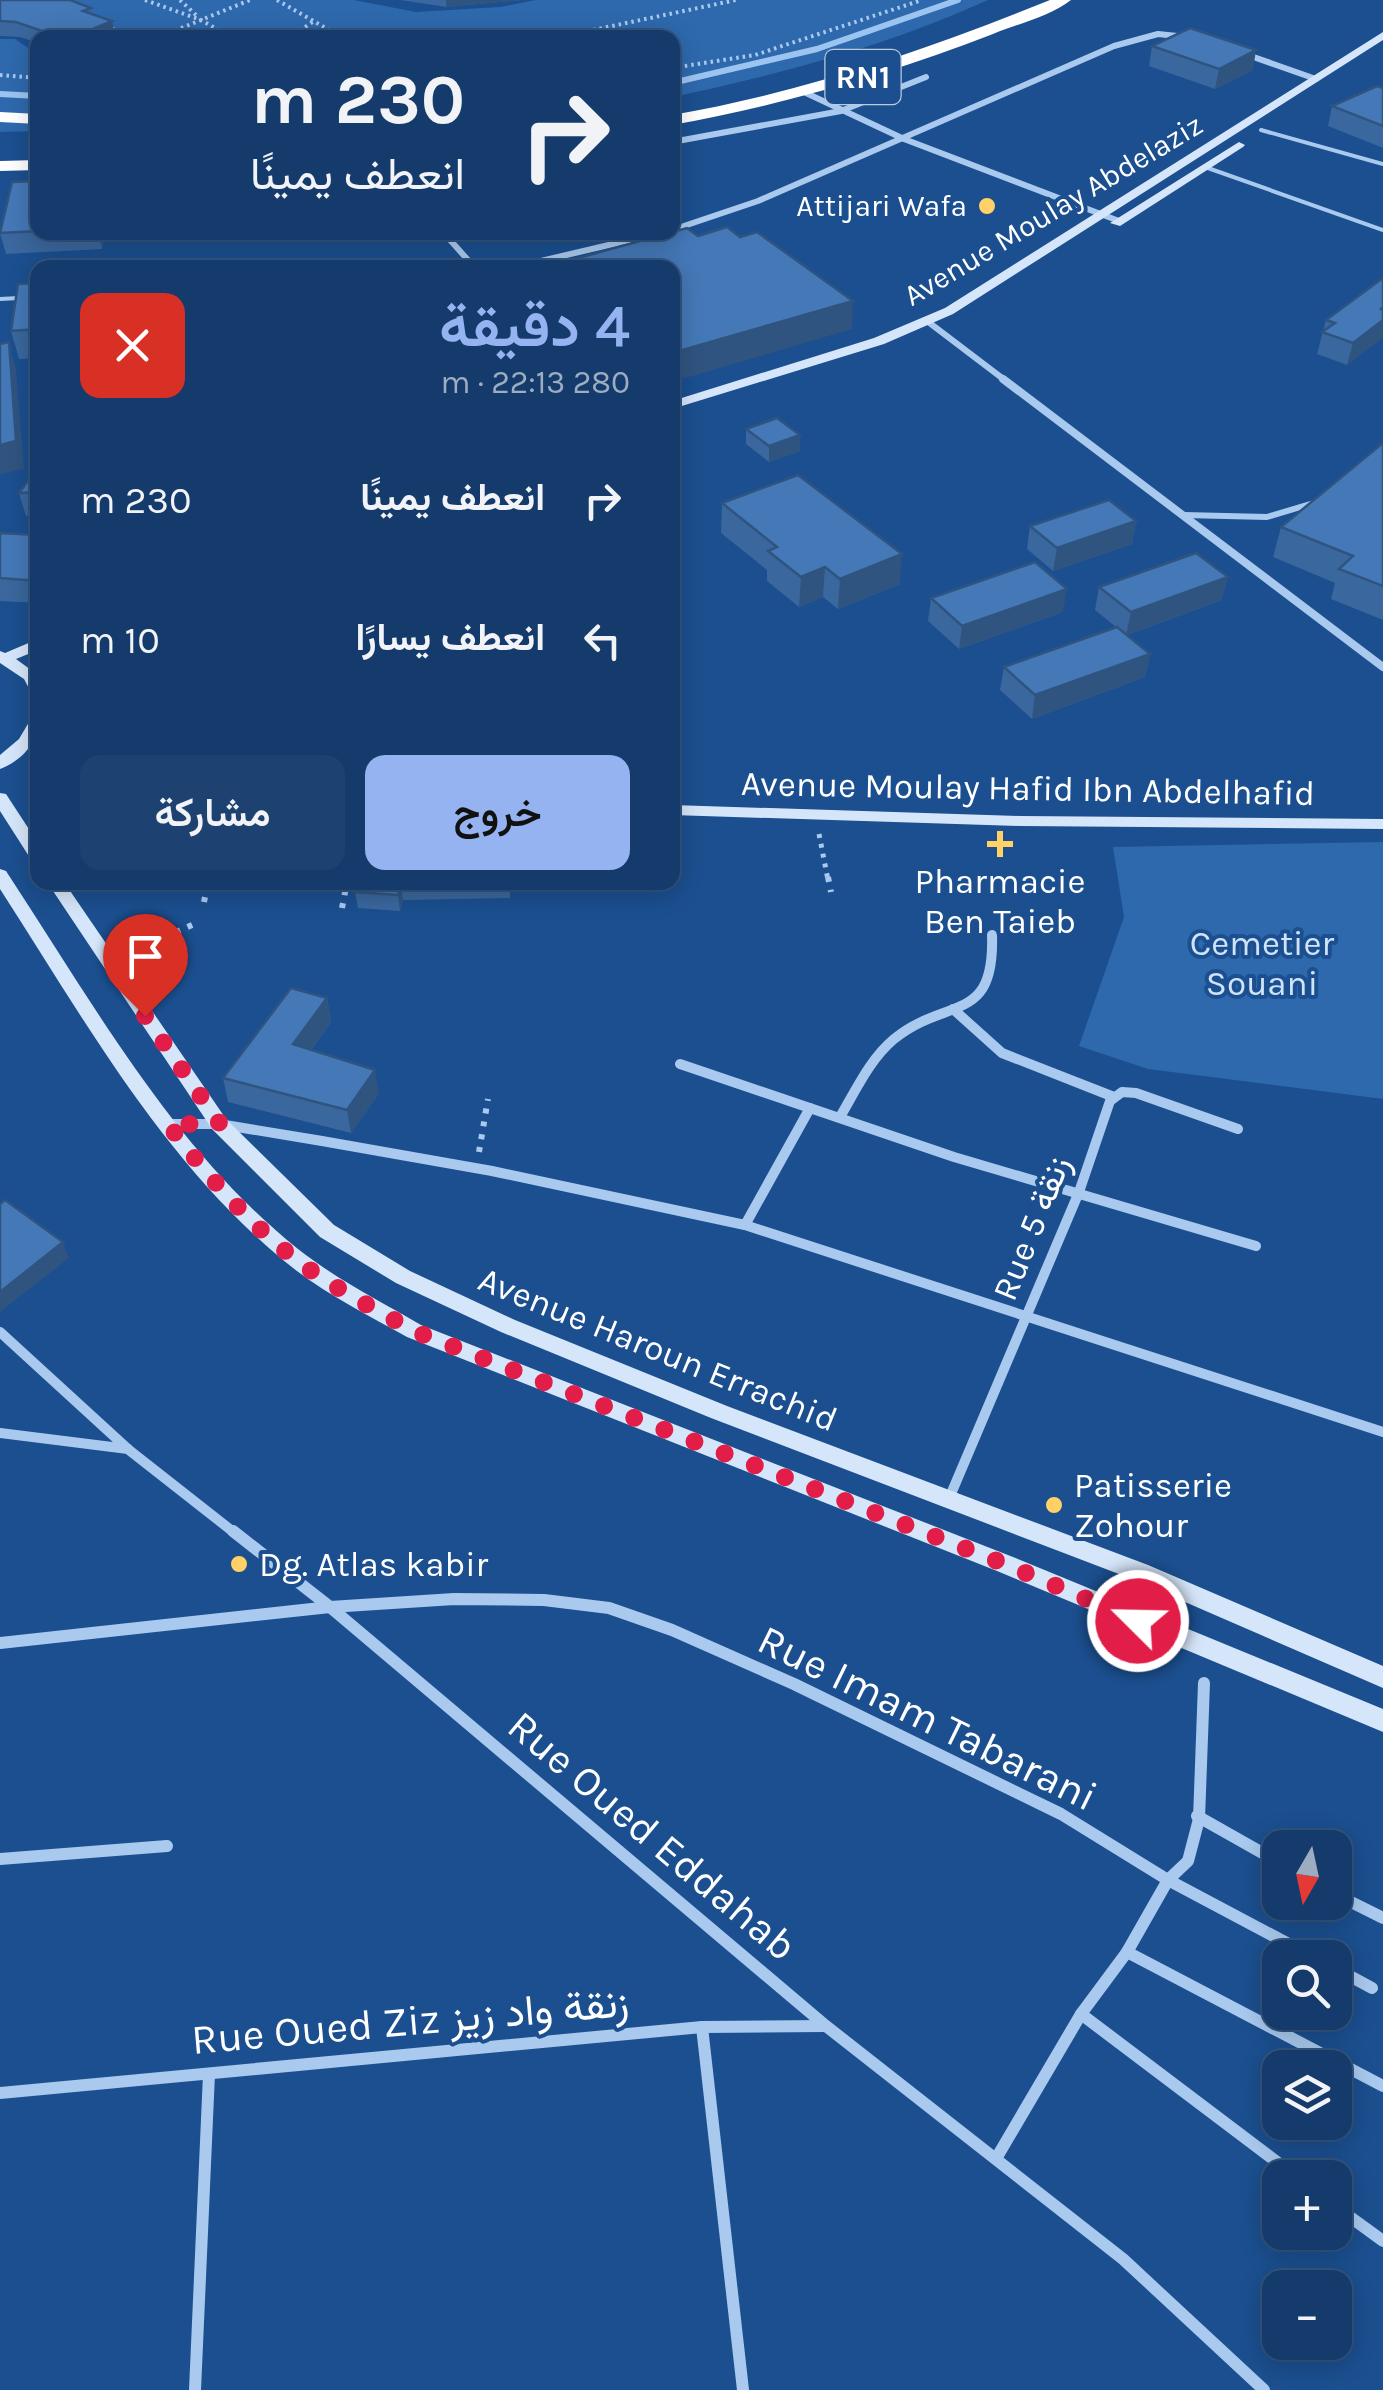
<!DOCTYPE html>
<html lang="ar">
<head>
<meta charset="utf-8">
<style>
  body { margin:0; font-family:Karla,Vazirmatn,sans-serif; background:#1d4271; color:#f1f3f6; direction:rtl; height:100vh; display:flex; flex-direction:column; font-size:38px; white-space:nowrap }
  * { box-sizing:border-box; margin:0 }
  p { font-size:32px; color:#9dadc1 }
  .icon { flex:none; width:55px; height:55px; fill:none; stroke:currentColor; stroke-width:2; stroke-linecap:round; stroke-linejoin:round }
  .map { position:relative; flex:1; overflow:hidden; direction:ltr }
  .panel { position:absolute; left:30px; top:260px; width:650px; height:630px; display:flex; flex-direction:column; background:#143b6b; border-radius:20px; box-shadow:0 5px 25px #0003,0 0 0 2px #33557e; direction:rtl }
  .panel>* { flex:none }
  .top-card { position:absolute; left:30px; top:30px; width:650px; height:210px; border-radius:20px; box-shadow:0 5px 25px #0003,0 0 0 2px #33557e; direction:rtl; background:#143b6b; color:#f1f3f6; overflow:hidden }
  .needle { width:65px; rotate:189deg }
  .controls { position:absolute; left:1262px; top:1830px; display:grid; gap:20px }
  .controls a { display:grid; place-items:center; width:90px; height:90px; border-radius:20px; background:#143b6b; box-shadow:0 5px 25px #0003,0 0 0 2px #33557e; font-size:50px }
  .pin { position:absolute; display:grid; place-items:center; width:85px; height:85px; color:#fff; margin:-102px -42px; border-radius:50% 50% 50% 0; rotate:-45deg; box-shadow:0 0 10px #0007 }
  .pin .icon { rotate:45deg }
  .me { position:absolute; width:110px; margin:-55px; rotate:293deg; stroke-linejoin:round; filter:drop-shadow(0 0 8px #0008) }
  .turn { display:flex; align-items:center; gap:35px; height:210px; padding:0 50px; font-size:45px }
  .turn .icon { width:130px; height:130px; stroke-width:2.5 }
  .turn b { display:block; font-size:70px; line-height:85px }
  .round { display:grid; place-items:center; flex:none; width:105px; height:105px; border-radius:20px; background:#1d4271 }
  .headline { display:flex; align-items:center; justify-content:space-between; height:170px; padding:0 50px }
  h1 { font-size:60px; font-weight:600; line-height:75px; color:#95b2f1 }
  .primary-button { display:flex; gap:20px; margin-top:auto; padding:20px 50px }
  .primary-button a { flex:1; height:115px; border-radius:20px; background:#95b2f1; color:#111; font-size:40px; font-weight:600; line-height:115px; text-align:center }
  .primary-button a+a { background:#1d4271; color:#f1f3f6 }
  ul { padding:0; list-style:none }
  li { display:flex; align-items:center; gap:30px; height:140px; padding:0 50px }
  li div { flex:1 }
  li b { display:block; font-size:38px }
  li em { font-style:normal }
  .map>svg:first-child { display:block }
</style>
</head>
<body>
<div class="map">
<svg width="1383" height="2390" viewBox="0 0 1383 2390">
  <rect width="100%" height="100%" fill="#1b4f8f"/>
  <g fill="#2e69ad">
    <path d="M54,0H354L416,12L500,7L536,0H988C887,46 781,74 673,97L672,38L119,37L45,4Z"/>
    <polygon points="0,39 15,39 37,54 37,131 0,132"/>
    <polygon points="1383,842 1383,1099 1148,1069 1079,1046 1124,917 1113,847"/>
  </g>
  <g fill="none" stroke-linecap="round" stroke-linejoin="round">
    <g stroke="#9cc4f0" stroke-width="6">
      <polyline points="672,83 817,49 958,0"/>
      <polyline points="0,94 38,96"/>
    </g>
    <g stroke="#a9c9ee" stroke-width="4" stroke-dasharray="2.5 4" stroke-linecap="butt">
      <polyline points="145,0 201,20 232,38"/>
      <polyline points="180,0 196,15"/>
      <polyline points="277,0 336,34 353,38"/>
      <polyline points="106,26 133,38"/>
      <polyline points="157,38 250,0"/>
      <polyline points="289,38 314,21"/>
      <polyline points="555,38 736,0"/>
      <polyline points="672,68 755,55 922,0"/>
      <polyline points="0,75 38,78"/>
    </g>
    <polyline stroke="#a9c9ee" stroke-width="5" stroke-dasharray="4 6" stroke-linecap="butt" points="819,834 828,880"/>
    <g stroke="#a9c9ee" stroke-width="6" stroke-dasharray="5 8" stroke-linecap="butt">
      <polyline points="828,877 831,892"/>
      <polyline points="577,882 581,889"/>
      <polyline points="204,902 208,882"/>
      <polyline points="342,908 347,882"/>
      <polyline points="128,953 199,922"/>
      <polyline points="479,1152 488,1099"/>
    </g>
    <g stroke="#a9c9ee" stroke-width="4">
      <polyline points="1261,130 1383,164"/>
      <polyline points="1205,167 1383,230"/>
      <polyline points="0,299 38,297"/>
    </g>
    <polyline stroke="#a9c9ee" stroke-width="6" points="1184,515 1267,517 1317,502"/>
    <g stroke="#a9c9ee" stroke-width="6">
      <polyline points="1242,53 1316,79"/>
      <polyline points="806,93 904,139 1119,221"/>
      <polyline points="672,142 841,111 926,77"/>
      <polyline points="672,230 758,201 1114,46 1158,34 1187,37"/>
      <polyline points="443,232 475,268"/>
      <polyline points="511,268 664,232"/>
      <polyline points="927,321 1006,381"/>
    </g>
    <polyline stroke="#a9c9ee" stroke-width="8" points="1003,379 1383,667"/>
    <g stroke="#a9c9ee" stroke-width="10">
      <polyline points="953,1009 1002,1053 1114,1097"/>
      <polyline points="680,1064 954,1157 1256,1246"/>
      <path d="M840,1117C856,1090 870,1059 894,1039C947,996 995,1025 992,935"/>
      <polyline points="168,1124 219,1124 322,1141 492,1171 745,1225 1383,1432"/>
      <polyline points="745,1225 810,1108"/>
      <polyline points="0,1332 129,1450 236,1534"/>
      <polyline points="0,1433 128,1449"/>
      <polyline points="948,1501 1079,1192 1110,1101 1122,1092 1136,1093 1238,1129"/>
    </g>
    <g stroke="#a9c9ee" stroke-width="12">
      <polyline points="233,1531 330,1607 826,2026 1123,2259 1264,2390"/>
      <polyline points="0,1643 330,1607 454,1599 544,1600 609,1608 672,1630 794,1684 1061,1814 1168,1880 1127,1952 1081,2014 997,2157"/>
      <polyline points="1204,1683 1199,1819 1188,1861 1168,1880 1315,1958"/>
      <polyline points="1197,1816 1280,1863"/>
      <polyline points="0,1859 167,1846"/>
      <polyline points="1335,1894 1383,1918"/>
      <polyline points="1127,1952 1383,2086"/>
      <polyline points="1335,1968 1372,1988"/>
      <polyline points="1081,2014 1298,2178"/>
      <polyline points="702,2027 743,2390"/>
      <polyline points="0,2093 702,2027 825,2026"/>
      <polyline points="1335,2206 1383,2241"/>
      <polyline points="195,2390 209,2074"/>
    </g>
    <g fill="#d6e6fa" fill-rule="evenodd">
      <polygon points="1383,32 1383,40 953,314 884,344 672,409 672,401 874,338 945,308"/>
      <polygon points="1239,142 1245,145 1243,147 1120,226 1110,223"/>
      <polygon points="38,639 38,650 16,659 38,675 38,696 32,694 24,679 0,663 0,651 5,653"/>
      <path d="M38,715C38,742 25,759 0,769V755L19,739L32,717Z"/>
      <polygon points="0,793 6,794 38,843 38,863 32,861 0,811"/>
      <polygon points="672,805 1020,816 1383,819 1383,829 1020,826 672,815"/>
      <path d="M0,869L6,871C93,1003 173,1149 298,1249C336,1279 380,1301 421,1325L1013,1557L1383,1709V1732L997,1571L407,1337C364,1313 320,1291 283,1260C162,1160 84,1019 0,889Z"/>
      <polygon points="47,882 64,882 226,1119 334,1225 410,1271 515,1320 727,1406 1148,1565 1383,1666 1383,1688 1132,1579 711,1418 501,1332 396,1283 320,1237 212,1129"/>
    </g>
    <g fill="#fff" fill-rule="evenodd">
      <path d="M1050,0H1071C1051,16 1017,24 993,34C889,74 783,105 672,125V115C804,92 927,50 1050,0Z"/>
      <polygon points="0,112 38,114 38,124 0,122"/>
      <polygon points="38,160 38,170 0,171 0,161"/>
    </g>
  </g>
  <g fill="#3a679d">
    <polygon points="0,0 92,14 112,21 115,36 112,38 38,38 38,43 20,37 0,36"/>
    <polygon points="400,0 521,0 446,7"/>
    <polygon points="1152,46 1253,70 1215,89 1149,66"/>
    <polygon points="1383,88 1383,148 1328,126 1332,106"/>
    <polygon points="38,181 38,232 105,232 102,249 6,254 0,233"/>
    <polygon points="173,232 252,232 252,237 175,241"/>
    <polygon points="1383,278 1347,365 1317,354 1326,320"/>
    <polygon points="38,283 38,358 19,359 11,331"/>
    <polygon points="746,429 800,451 769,462 746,444"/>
    <polygon points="1383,443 1383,620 1331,599 1335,583 1273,557 1281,527"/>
    <polygon points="38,467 38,515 26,516 19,493"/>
    <polygon points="722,503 900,584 838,609 823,597 799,607 767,581 767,570 721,533"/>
    <polygon points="1136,521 1132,544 1053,571 1027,549 1030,526"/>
    <polygon points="0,533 38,535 38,603 0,601"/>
    <polygon points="1099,587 1222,600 1127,635 1150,654 1145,677 1032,719 1000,690 1004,667 1116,627 1095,610"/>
    <polygon points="931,598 1063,612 959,649 928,621"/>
    <polygon points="358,882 516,882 515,891 510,891 510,898 403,900 400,911 358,908 355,892"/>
    <polygon points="327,998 331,1022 311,1050 379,1093 351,1133 228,1102 223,1078"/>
  </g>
  <g fill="#305480">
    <polygon points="446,0 521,0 446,7"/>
    <polygon points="112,21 115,36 112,38 72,38"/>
    <polygon points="1256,50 1253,70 1215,89 1219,69"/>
    <polygon points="98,232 105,232 102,249"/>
    <polygon points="853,301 852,329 672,382 672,353"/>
    <polygon points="1383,307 1383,338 1347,365 1353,343"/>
    <polygon points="9,342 16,370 24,469 0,474 0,445"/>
    <polygon points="800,435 800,451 769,462 769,446"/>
    <polygon points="1136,521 1132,544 1053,571 1057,548"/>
    <polygon points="902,554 900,584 838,609 840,579"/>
    <polygon points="825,567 823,597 799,607 801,577"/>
    <polygon points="1228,577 1222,600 1126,635 1131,612"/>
    <polygon points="1067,589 1063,612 959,649 962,626"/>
    <polygon points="1150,654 1145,677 1032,719 1035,695"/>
    <polygon points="401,885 403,900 400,911 398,895"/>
    <polygon points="327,998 331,1022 298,1067 293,1044"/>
    <polygon points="375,1070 379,1093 351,1133 347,1110"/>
    <polygon points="63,1242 69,1258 0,1312 0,1292"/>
  </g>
  <g fill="#4478b7" stroke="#305480" stroke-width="2.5">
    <polygon points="0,0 70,0 91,8 83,11 112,21 72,38 62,38 16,22 0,21"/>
    <polygon points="1190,28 1256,50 1219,69 1152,46"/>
    <polygon points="1377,86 1383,88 1383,126 1332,106"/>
    <polygon points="38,181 38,231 0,233 12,182"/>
    <polygon points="727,227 740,237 757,232 853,301 672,353 672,268 542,268 687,228 698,236"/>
    <polygon points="332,265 331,268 239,268"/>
    <polygon points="1383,278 1383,307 1381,309 1383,310 1383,320 1353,343 1322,332 1335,323 1326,320"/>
    <polygon points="38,283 38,329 11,331 18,284"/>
    <polygon points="9,342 16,441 0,445 0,344"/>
    <polygon points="777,418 800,435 769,446 746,429"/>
    <polygon points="1383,443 1383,586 1339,569 1353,556 1281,527"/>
    <polygon points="38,467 38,492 19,493"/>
    <polygon points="798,475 902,554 840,579 825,567 801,577 768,551 777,547 722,503"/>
    <polygon points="1109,500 1136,521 1057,548 1030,526"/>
    <polygon points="0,533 38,535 38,581 0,578"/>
    <polygon points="1196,553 1228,577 1131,612 1099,587"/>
    <polygon points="1035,562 1067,589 962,626 931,598"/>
    <polygon points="1117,627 1150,654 1035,695 1004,667"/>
    <polygon points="358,882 483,882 401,885 398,895 355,892"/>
    <polygon points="291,988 327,998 293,1044 375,1070 347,1110 223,1078"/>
    <polygon points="5,1200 63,1242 0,1292 0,1204"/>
  </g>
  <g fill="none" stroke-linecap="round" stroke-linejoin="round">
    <path stroke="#e11d48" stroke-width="18" stroke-dasharray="0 32.4" d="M145,1016L220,1124H168C203,1170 244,1218 289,1254C327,1285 372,1307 414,1331L1005,1564L1138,1621"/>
  </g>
  <g fill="#ffd166" stroke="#1b4f8f" stroke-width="4">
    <circle cx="987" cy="206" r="10"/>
    <path d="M995 829h10v10h10v10h-10v10h-10v-10h-10v-10h10z"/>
    <circle cx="1054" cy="1505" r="10"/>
    <circle cx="239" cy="1564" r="10"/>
  </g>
  <g text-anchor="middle" stroke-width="8" stroke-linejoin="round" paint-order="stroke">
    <g font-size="30" fill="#fff" stroke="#1b4f8f" text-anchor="end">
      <text x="967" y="216">Attijari Wafa</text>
    </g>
    <g font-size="30" fill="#fff" stroke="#1b4f8f">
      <text transform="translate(1053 210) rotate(-31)" y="10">Avenue Moulay Abdelaziz</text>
    </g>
    <rect fill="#1b4f8f" stroke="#bbcadd" stroke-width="2.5" x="825.5" y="50" width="75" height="54" rx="8"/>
    <g font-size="32" font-weight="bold" fill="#fff">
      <text x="863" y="88">RN1</text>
    </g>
    <g font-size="35" fill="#fff" stroke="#1b4f8f">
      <text transform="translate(1028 788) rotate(1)" y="12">Avenue Moulay Hafid Ibn Abdelhafid</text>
      <text transform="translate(1031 1228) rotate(-68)" y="12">Rue 5 زنقة</text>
      <text transform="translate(658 1349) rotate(22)" y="12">Avenue Haroun Errachid</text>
    </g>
    <g font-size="35" fill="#fff" stroke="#1b4f8f" text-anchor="start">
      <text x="1000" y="893" text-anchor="middle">Pharmacie<tspan x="1000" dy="40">Ben Taieb</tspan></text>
      <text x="1074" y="1497">Patisserie<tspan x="1074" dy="40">Zohour</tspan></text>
      <text x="259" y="1576">Dg. Atlas kabir</text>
    </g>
    <g font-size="35" fill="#cfe3fa" stroke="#1b4f8f">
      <text x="1262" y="955">Cemetier<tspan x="1262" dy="40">Souani</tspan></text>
    </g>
    <g font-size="42" fill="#fff" stroke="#1b4f8f">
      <text transform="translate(928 1717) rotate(26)" y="15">Rue Imam Tabarani</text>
      <text transform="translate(653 1835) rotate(40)" y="15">Rue Oued Eddahab</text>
      <text transform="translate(410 2020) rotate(-5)" y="15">Rue Oued Ziz زنقة واد زيز</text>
    </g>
  </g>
</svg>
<div class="controls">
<a><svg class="needle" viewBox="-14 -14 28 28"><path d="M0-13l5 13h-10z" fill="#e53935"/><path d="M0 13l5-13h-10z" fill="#9dadc1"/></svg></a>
<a><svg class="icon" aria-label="search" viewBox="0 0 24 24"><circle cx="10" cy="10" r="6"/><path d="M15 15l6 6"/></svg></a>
<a><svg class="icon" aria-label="layers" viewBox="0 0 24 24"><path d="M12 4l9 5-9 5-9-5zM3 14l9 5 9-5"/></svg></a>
<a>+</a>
<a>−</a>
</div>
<div class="pin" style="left:145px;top:1016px;background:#d93025"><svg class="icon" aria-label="arrive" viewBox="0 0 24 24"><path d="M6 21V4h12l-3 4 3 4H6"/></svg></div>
<svg class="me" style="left:1138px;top:1621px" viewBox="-20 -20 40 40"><circle r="17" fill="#e11d48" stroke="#fff" stroke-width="3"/><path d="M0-11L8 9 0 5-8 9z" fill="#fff"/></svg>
<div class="top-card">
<div class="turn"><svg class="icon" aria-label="right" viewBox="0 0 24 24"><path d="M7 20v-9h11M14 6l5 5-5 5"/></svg><div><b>230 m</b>انعطف يمينًا</div></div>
</div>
<section class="panel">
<div class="headline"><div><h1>4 دقيقة</h1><p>280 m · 22:13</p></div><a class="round" style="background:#d93025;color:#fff"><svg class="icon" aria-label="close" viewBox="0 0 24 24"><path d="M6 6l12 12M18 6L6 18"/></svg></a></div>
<ul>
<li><svg class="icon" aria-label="right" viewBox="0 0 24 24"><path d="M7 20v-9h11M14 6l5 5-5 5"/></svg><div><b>انعطف يمينًا</b></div><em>230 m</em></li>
<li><svg class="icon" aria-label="left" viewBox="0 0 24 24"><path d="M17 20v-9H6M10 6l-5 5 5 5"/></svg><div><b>انعطف يسارًا</b></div><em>10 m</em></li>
</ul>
<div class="primary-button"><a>خروج</a><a>مشاركة</a></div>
</section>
</div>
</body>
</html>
